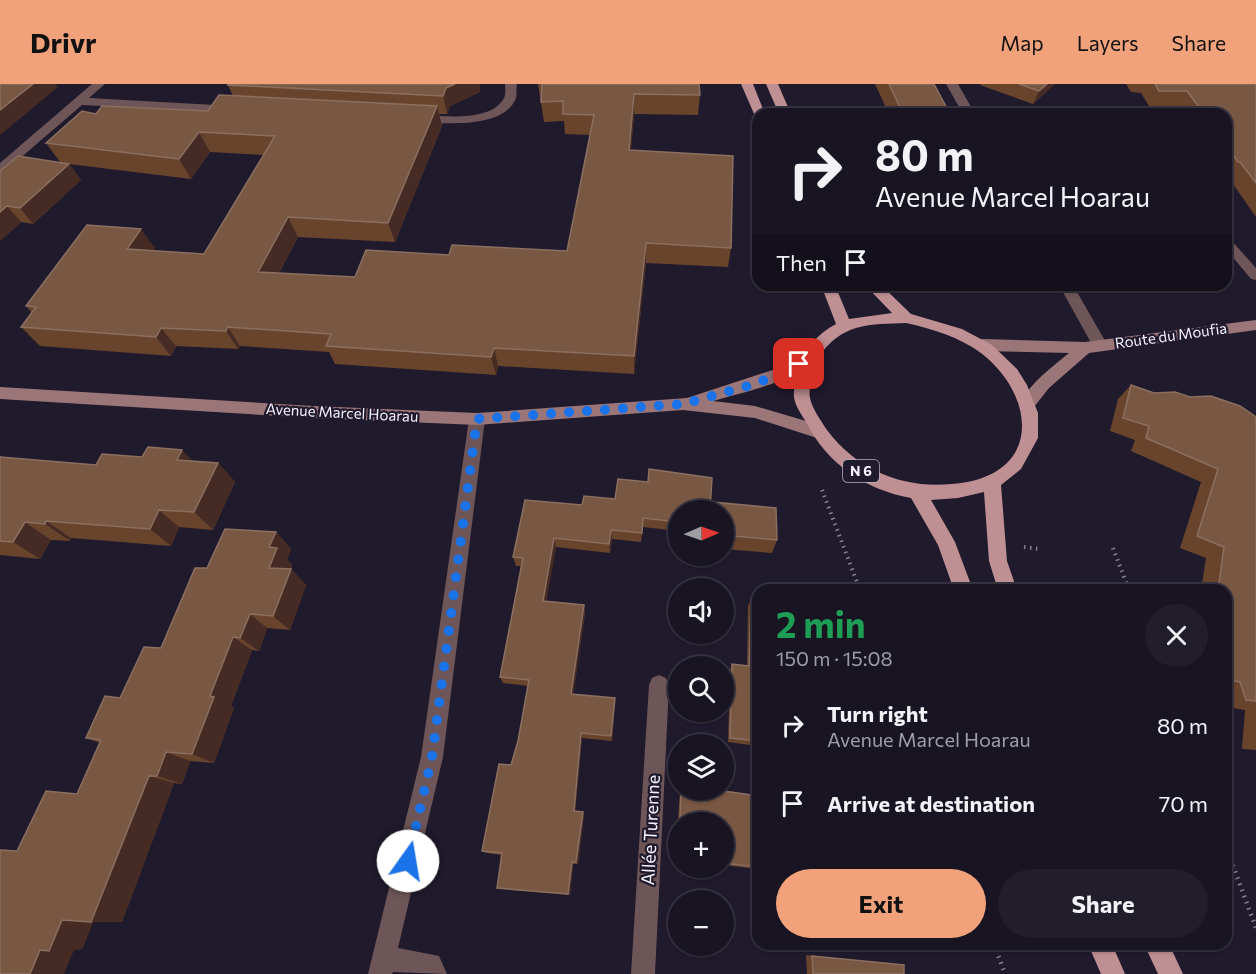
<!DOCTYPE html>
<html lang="en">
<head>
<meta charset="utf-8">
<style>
  body { margin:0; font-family:Commissioner,sans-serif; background:#211d2a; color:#f1f3f6; height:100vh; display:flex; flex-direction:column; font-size:22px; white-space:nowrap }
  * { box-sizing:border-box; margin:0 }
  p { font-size:20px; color:#9f9ea5 }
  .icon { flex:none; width:33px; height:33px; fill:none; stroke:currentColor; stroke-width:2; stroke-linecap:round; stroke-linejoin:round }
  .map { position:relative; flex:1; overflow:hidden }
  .sheet { position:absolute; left:752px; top:500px; width:480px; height:366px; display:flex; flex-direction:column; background:#181422; border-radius:18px; box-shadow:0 2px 4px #0004,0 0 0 2px #363340 }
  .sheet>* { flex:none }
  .top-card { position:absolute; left:752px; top:24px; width:480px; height:183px; border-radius:18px; box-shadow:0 2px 4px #0004,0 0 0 2px #363340; background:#181422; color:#f1f3f6; overflow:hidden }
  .needle { width:39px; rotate:88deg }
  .tools { position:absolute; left:668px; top:416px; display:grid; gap:12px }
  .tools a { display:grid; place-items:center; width:66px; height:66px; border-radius:50%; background:#181422; box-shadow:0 2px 4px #0004,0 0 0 2px #363340; font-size:30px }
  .pin { position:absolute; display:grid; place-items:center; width:51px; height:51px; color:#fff; margin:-26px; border-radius:12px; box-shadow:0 3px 9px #0006 }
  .me { position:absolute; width:66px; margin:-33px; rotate:13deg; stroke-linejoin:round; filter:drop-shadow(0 0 4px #0008) }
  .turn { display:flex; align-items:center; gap:21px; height:126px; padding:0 24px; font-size:27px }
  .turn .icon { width:78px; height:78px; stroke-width:2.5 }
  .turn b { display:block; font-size:42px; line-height:51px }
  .then { display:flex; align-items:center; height:57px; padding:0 24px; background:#0003; gap:12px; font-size:22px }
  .round { display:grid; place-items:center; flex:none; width:63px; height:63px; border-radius:32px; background:#211d2a }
  .overview { display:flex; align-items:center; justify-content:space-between; height:102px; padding:0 24px }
  h1 { font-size:36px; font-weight:700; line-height:45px; color:#1e9e55 }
  .cta { display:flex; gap:12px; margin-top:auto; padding:12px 24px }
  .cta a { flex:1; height:69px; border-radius:36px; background:#f1a27b; color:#111; font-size:24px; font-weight:700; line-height:69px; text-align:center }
  .cta a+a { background:#211d2a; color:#f1f3f6 }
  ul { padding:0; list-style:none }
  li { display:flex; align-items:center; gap:18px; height:78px; padding:0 24px }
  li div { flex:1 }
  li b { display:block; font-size:22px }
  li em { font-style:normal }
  header { display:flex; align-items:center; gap:36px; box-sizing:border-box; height:84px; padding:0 30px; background:#f1a27b; color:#111 }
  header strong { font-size:28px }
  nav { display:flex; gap:33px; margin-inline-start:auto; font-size:21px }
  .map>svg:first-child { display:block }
</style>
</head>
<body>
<header>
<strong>Drivr</strong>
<nav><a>Map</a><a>Layers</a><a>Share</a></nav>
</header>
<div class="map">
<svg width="1256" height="890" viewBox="0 0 1256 890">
  <rect width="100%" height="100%" fill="#201a2d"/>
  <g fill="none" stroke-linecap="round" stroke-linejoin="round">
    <g stroke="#868190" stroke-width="4" stroke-dasharray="1.5 4.5" stroke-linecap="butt">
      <polyline points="822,406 860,506"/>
      <polyline points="1024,463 1040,465"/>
      <polyline points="1113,464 1129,506"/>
    </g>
    <g stroke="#868190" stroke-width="4.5" stroke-dasharray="1.5 5" stroke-linecap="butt">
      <polyline points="1226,763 1256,844"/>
      <polyline points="994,860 1005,890"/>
    </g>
    <polygon fill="#6e5658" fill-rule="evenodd" points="1226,154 1230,155 1256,184 1256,196 1251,195 1226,165"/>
    <g fill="#6e5658" fill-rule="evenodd">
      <polygon points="92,0 105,0 89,14 233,22 239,25 233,28 82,21 4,88 0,89 0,79"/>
      <path d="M505,0H517C516,4 517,10 516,14C504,46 442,39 416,38L410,34L416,30C439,32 491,39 504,14C506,10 505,4 505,0Z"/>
      <polygon points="946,0 958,0 975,30 963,30"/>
      <polygon points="1059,201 1073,201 1108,262 1105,266 1095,266"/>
      <polygon points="477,329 483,330 485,335 443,673 398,864 439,872 447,890 393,888 392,890 368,890 421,673 469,335 471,330"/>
      <polygon points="659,591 666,594 669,601 655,890 631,890 649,601 652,594"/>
    </g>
    <g fill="#9b7679" fill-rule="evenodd">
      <path d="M1256,236V246L1089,269L1049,304L1034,323L1028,325L1022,323L1020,319C1031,298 1051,284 1069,269L982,267L977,265L974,261L977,257L982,255L1085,258Z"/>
      <path d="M809,267L814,269L817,273C804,296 738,309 713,317L755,322L823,342L825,347L823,352L817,354L755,334L683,326L477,341L313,334L0,315V303L313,322L477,329L687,314L782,283Z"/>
    </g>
    <g fill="#be8f93" fill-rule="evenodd">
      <polygon points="741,0 753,0 765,30 755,32"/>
      <polygon points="766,0 778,0 791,30 779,30"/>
      <path d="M821,201H835L849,235L892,229L865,201H881L911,230L962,245L992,261L1017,285L1027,301L1038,329V354L1021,385L1001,401L1007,477L1017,506H998L989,477L984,408L958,414L931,416L955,458L973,506H954L938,461L911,414C866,406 827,380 806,338C802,331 795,322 794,313C793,305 797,294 799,286C804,265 817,250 836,240ZM906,239C933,245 959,253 981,269C1032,308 1044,383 967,398C912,408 861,391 827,346C821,337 812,324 810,314C808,305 813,295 814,287C819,266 836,250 856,244C872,239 890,240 906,239Z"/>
      <polygon points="1088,860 1112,860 1125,890 1101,890"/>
      <polygon points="1144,860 1169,860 1183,890 1158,890"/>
    </g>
  </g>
  <g fill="#69442d">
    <polygon points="229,0 480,0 480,8 450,22 447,30 439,30 442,42 395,158 298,153 279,189 355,193 449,171 567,167 591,51 565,50 564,37 544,38 538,0 699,0 700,11 698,31 634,30 631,66 731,164 728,183 646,179 634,290 498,282 496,291 335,280 329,268 240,262 238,265 176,262 171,272 40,262 21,243 32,229 26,222 155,164 153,167 204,170 264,71 210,68 191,95 69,80 81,96 33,140 21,138 0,157 0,87 60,78 46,59 96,30 208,27 233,12 228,1"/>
    <polygon points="875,0 934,0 950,30 889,30"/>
    <polygon points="981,0 1055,0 1033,20 980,1"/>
    <polygon points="1126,0 1256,0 1256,133 1228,93 1226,92 1226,30 1182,30 1177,22 1149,22 1141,9 1131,8"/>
    <polygon points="1131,301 1154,309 1190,313 1256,333 1256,666 1242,665 1245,626 1226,623 1226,506 1201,506 1206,474 1180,464 1201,398 1131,367 1135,356 1110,347 1118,315"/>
    <polygon points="182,366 192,377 218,379 235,398 213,446 179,443 171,462 71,454 70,457 51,456 40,475 0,471 0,372 2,373 96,381"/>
    <polygon points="712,418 777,456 772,469 723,465 723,426 710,426"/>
    <polygon points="582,421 678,426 678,447 643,443 641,458 612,455 610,469 556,463 546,517 584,521 585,529 573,610 615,619 612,657 582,654 575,727 583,728 584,731 578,780 573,780 570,811 500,805 497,804 501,771 486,769 482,767 511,681 518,657 528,602 503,599 500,593 521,482 516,482 513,473"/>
    <polygon points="276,448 291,465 287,475 292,481 291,485 306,501 290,546 267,544 259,567 252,566 231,622 234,624 214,679 190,677 182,700 174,699 122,838 93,838 82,865 74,866 17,767 77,710 100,659 86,654 161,564 207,484"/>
    <polygon points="751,515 758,516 758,662 728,658 730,586 732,580 747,582 748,522"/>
    <polygon points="680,705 723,705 724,707 758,712 758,785 723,781 723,738 678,738"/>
    <polygon points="678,747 678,779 676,779"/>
    <polygon points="806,871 895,880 904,890 807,890"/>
  </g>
  <g fill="#452b23">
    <polygon points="33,0 55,0 58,3 0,51 0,26"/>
    <polygon points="455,0 480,0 480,8 450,22 447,30 443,12 446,4"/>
    <polygon points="1047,0 1055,0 1033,20 1039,7"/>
    <polygon points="634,10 634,30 629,86 629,66"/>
    <polygon points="437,22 442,42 395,158 388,139"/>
    <polygon points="199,48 210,68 191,95 179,75"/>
    <polygon points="69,80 81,96 33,140 20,124"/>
    <polygon points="7,122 21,138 0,157 0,128"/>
    <polygon points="288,133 298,153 269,207 258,188"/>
    <polygon points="141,145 155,164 142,185 127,165"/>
    <polygon points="646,159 646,179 634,290 634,272"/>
    <polygon points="228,243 240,262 238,265 226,247"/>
    <polygon points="161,244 176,262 171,272 156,253"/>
    <polygon points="494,264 498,282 496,291 491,273"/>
    <polygon points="182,366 200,385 177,376"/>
    <polygon points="218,379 235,398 213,446 194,428"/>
    <polygon points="159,426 179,443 171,462 150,445"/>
    <polygon points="46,437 71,454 70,457 45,440"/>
    <polygon points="25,438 51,456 40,475 13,458"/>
    <polygon points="611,446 612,455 610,469 609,460"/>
    <polygon points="276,448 291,465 287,475 292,481 285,500 269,484 269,463"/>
    <polygon points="554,454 556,463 545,525 543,517"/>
    <polygon points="291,485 306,501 290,546 273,532"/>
    <polygon points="584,521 585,529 573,615 571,610"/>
    <polygon points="250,530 267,544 259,567 240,554"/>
    <polygon points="233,553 252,566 231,622 234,624 214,679 192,670 210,612"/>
    <polygon points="615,614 615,619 612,657 611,652"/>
    <polygon points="581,649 582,654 575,730 574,727"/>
    <polygon points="166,668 190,677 182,700 157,692"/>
    <polygon points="149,692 174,699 122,838 93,838 82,865 74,866 64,890 30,890 40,866"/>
    <polygon points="583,728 584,731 578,780 576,778"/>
    <polygon points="572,778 573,780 570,811 568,810"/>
  </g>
  <g fill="#785743" stroke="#8b6f60" stroke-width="1.5">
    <polygon points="0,0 33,0 0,26"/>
    <polygon points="229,0 455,0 446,4 443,12 228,1"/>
    <polygon points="542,0 699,0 700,11 634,10 629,66 733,72 731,164 646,159 634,272 494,264 491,273 326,262 331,250 228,243 226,247 161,244 156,253 21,243 36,223 26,222 87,141 141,145 127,165 204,170 275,52 199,48 179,75 46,59 82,27 96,30 102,22 208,27 219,11 437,22 388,139 288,133 258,188 355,193 366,166 449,171 452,161 567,167 594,31 563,30 563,17 541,18"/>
    <polygon points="889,0 934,0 950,30 903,30"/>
    <polygon points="1019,0 1047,0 1039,7"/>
    <polygon points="1155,0 1256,0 1256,99 1240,78 1238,78 1226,60 1226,30 1204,30 1187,7 1159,7"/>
    <polygon points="18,72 69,80 20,124 7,122 0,128 0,87"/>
    <polygon points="1131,301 1154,309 1175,308 1190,313 1211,312 1240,322 1256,333 1256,617 1246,616 1240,598 1226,595 1226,506 1218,506 1224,463 1197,452 1218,385 1146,354 1149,342 1123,334"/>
    <polygon points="148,363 182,366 177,376 218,379 194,428 159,426 150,445 46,437 45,440 25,438 13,458 0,457 0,373 96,381 102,370 142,373"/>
    <polygon points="649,385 712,394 710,426 678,426 678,438 643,434 642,449 611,446 609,460 554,454 543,517 584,521 571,610 615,614 611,652 581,649 574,727 583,728 576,778 572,778 568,810 497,804 502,769 482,767 499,680 511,681 518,657 529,596 500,593 523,474 513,473 525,416 582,421 584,412 615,415 618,395 648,398"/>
    <polygon points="712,418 776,424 777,456 723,451 723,426 711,426"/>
    <polygon points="225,445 276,448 269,463 277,464 269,484 291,485 273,532 250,530 240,554 233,553 210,612 214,613 192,670 166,668 157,692 149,692 91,838 62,836 49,867 40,866 30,890 0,890 0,766 17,767 46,707 77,710 101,656 86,654 105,612 120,614 144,563 161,564 195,484 207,484"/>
    <polygon points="751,515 758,516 758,657 730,654 732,580 749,582"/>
    <polygon points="723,688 725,689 724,707 758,712 758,783 723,779 723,738 680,738 681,705 723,705"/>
    <polygon points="812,872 904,881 904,890 813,890"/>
  </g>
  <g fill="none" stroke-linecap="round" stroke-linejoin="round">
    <polyline stroke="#1a73e8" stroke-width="10" stroke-dasharray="0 18" points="408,777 432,673 477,335 683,320 752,301 788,287 799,280"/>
  </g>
  <g text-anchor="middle" stroke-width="4.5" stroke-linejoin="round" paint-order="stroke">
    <rect fill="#201a2d" stroke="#b5b1bf" stroke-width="1.5" x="843" y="376" width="36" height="22" rx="4.5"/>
    <g font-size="14" font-weight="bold" fill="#f5f2fd">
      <text x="861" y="392">N 6</text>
    </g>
    <g font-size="15" fill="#f5f2fd" stroke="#201a2d">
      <text transform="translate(1171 252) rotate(-8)" y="5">Route du Moufia</text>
      <text transform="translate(342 329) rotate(3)" y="5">Avenue Marcel Hoarau</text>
    </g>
    <g font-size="18" fill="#f5f2fd" stroke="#201a2d">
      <text transform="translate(651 746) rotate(-87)" y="6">Allée Turenne</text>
    </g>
  </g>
</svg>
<div class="tools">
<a><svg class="needle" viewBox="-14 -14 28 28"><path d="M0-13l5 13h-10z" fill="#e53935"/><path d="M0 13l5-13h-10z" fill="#9f9ea5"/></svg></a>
<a><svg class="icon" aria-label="sound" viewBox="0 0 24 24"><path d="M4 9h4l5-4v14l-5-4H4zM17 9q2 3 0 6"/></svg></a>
<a><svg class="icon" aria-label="search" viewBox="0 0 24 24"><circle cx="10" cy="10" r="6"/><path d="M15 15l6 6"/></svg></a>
<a><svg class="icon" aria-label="layers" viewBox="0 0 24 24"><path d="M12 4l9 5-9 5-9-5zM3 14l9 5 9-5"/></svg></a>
<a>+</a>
<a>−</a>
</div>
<div class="pin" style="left:799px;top:280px;background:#d93025"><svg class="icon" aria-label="arrive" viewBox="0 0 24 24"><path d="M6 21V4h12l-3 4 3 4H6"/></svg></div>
<svg class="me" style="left:408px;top:777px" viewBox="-20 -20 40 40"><circle r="19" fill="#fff"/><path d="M0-13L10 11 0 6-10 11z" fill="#1a73e8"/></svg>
<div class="top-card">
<div class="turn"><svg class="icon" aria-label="right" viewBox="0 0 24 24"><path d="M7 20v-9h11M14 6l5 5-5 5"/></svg><div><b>80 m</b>Avenue Marcel Hoarau</div></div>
<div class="then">Then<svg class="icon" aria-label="arrive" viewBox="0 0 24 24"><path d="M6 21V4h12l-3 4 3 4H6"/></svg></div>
</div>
<section class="sheet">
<div class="overview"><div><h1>2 min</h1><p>150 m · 15:08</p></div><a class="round"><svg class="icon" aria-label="close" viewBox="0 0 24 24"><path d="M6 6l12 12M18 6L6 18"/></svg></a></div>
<ul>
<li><svg class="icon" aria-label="right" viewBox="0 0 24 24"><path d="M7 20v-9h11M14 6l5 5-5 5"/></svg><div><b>Turn right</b><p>Avenue Marcel Hoarau</p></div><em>80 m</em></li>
<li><svg class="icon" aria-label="arrive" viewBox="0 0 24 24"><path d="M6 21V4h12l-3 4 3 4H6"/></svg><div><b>Arrive at destination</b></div><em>70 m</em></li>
</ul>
<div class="cta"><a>Exit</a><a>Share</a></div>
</section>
</div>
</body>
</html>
